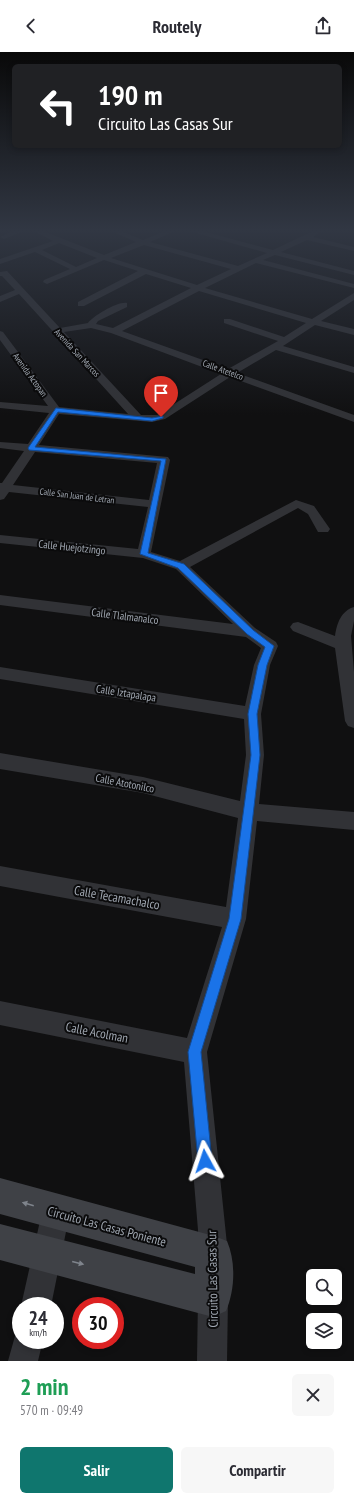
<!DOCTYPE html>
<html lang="es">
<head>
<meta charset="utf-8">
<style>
  body { margin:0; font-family:"PT Sans Narrow",sans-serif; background:#f7f7f7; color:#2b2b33; height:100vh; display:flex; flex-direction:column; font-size:15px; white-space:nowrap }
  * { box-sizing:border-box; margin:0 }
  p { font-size:13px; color:#7c7c81 }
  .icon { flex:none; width:22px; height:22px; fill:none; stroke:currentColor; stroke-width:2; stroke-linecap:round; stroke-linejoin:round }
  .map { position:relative; height:1309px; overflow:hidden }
  .panel { display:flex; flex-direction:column; background:#fff; flex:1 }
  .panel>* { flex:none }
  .guide { position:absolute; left:12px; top:12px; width:330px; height:84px; border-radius:6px; box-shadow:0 2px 6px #0003; background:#202124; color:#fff; overflow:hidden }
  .controls { position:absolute; left:306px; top:1217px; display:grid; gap:8px }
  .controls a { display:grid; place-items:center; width:36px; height:36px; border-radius:6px; background:#fff; box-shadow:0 2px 6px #0003; font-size:20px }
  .speed { position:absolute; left:12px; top:1245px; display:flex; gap:8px; font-size:20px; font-weight:700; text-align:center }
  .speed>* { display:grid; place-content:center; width:52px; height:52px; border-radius:50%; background:#fff; box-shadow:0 2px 6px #0003; line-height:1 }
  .speed small { font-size:10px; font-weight:400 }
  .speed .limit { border:6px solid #d22; background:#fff; color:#111 }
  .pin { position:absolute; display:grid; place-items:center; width:34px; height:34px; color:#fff; margin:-41px -17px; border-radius:50% 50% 50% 0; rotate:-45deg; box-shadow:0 0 4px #0007 }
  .pin .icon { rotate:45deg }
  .me { position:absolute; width:44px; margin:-22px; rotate:355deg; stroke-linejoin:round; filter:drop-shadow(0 0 3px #0008) }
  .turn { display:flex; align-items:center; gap:14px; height:84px; padding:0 20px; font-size:18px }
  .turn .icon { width:52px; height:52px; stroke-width:2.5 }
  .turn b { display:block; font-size:28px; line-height:34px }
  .round { display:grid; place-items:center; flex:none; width:42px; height:42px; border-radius:6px; background:#f7f7f7 }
  .headline { display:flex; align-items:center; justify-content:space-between; height:68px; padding:0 20px }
  h1 { font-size:24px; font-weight:700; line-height:30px; color:#1e9e55 }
  .button { display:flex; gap:8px; margin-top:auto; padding:8px 20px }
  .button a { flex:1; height:46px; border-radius:6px; background:#0f766e; color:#fff; font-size:16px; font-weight:700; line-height:46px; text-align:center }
  .button a+a { background:#f7f7f7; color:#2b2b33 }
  header { display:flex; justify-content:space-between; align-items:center; height:52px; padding:0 20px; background:#fff; font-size:18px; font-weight:700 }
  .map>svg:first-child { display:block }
</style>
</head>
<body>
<header><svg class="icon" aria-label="back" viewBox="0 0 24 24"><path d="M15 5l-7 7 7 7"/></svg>Routely<svg class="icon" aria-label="share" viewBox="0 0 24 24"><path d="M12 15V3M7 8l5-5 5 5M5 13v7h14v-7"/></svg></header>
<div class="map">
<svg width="354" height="1309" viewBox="0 0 354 1309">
  <rect width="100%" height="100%" fill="#101011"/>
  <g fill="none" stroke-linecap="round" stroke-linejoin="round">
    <g fill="#313236" fill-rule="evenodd">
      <polygon points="13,179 24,179 4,187 0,185"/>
      <path d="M34,179H43L104,203L136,190L111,179H121L143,188L165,179H175L150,190L238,214L267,201L189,179H202L273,198L313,179H322L313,185L354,195V199L307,188L281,200L354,219V223L275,203L263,208L354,232V236L256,211L205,236L312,267L354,241V248L321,269L354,277V283L315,273L283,294L354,315V321L276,298L237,321L354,363V370L230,325L165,367L152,370L59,362L39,393L168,405L170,408L151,500L180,509L296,448L314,454L330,477L328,480H318L308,462L298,456L190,515L255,576L276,590L278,594L270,613L261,662L264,703L259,752L354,760V778L257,769L246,867L207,1000L228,1202L224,1212L214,1216L204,1212L200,1202L184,1010L0,973V949L187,986L222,875L0,834V814L226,855L238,766L143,741L0,717V701L143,725L240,749L246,703L244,667L0,627V615L245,654L254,613L261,596L246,585L0,553V543L233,572L176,517L143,506L0,491V483L138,497L148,455L9,440L4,447L0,448V431H2L24,399L0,396V390L28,392L49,361L0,356V350L48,354L0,288V279L3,280L59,355L128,362L19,242L0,250V244L15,238L2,224H0V220L7,219L60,276L88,271C93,264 118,249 127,251V255L98,269L96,272L113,276L191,236L146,222L84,254H78V250L138,219L104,208L47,232L43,230L44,228L70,217L35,200L0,212V207L53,189ZM59,191L97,206L76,215L42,198ZM144,193L231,217L197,233L111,206ZM199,239L306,271L284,285L230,267H224V271L278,289L228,317L122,279ZM91,276L111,281L221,322L157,363H141L64,280ZM35,400L157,411L149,448L13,433Z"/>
      <path d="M354,555V569L351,584L354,620V676L348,674L345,669L335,596L293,579L290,575L293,571L298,570L335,584C337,571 341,559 354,555Z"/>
      <polygon points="56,1146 66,1150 70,1160 51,1254 21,1254 42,1160 46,1150"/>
      <polygon points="213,1231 223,1236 228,1246 227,1309 197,1309 198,1246 203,1236"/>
      <polygon points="21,1276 21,1288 43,1288 38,1309 8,1309 17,1277"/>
    </g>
    <path fill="#3f4146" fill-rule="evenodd" d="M0,1126L214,1184L227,1189C236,1210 235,1238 226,1259L213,1265L0,1208V1172L195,1222V1215L0,1162Z"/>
  </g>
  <defs><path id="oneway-solid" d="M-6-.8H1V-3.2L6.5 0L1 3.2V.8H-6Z"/></defs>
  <g fill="#7f848c">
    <use href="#oneway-solid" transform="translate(28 1152) rotate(-164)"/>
    <use href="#oneway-solid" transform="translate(78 1211) rotate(14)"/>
  </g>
  <linearGradient id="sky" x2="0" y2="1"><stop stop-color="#090909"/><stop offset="0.49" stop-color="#313743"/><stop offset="1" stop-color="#313743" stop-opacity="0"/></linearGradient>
  <rect width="354" height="363" fill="url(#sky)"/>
  <polygon fill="#1a73e8" stroke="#114b97" points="56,356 152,366 163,364 163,366 152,369 58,360 35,395 166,407 148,501 184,512 253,578 274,594 267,613 257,662 260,703 241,867 201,1000 212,1109 210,1114 205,1116 200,1114 198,1109 188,1000 229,867 251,703 248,662 258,613 265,595 247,582 178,516 140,502 161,409 29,398 28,396"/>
  <g text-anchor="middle" stroke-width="4" stroke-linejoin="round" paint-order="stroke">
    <g font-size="9" fill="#a1a8b2" stroke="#0b0b0c">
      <text transform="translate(77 301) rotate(47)" y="3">Avenida San Marcos</text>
      <text transform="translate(223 318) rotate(20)" y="3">Calle Atetelco</text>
      <text transform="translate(30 323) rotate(54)" y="3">Avenida Actopan</text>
      <text transform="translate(77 444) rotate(7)" y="3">Calle San Juan de Letran</text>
    </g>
    <g font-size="11" fill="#a1a8b2" stroke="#0b0b0c">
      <text transform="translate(72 495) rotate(6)" y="4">Calle Huejotzingo</text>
      <text transform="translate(125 564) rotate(7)" y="4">Calle Tlalmanalco</text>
      <text transform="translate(126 641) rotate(9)" y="4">Calle Iztapalapa</text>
      <text transform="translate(125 731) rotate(11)" y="4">Calle Atotonilco</text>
    </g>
    <g font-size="13" fill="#a1a8b2" stroke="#0b0b0c">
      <text transform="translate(117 845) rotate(10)" y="5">Calle Tecamachalco</text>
      <text transform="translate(97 980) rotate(11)" y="5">Calle Acolman</text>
      <text transform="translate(107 1174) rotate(15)" y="5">Circuito Las Casas Poniente</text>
      <text transform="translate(212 1227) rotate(-91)" y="5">Circuito Las Casas Sur</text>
    </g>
  </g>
</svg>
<div class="controls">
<a><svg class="icon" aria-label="search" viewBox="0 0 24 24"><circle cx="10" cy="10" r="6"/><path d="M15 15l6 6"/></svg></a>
<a><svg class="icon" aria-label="layers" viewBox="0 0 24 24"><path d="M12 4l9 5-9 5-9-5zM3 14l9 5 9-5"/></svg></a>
</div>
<div class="speed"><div>24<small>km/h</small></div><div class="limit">30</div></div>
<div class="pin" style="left:161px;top:365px;background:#d93025"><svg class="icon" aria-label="arrive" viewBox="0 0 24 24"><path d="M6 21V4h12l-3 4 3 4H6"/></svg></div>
<svg class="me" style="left:205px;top:1109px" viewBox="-20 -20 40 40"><path d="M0-17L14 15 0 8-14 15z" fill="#1a73e8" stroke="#fff" stroke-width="4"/></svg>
<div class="guide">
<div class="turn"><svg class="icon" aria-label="left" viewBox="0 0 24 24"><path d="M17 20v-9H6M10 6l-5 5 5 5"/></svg><div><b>190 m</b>Circuito Las Casas Sur</div></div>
</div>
</div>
<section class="panel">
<div class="headline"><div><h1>2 min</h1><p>570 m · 09:49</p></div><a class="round"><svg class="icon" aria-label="close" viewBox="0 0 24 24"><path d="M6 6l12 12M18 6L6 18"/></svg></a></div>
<div class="button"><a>Salir</a><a>Compartir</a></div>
</section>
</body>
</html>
